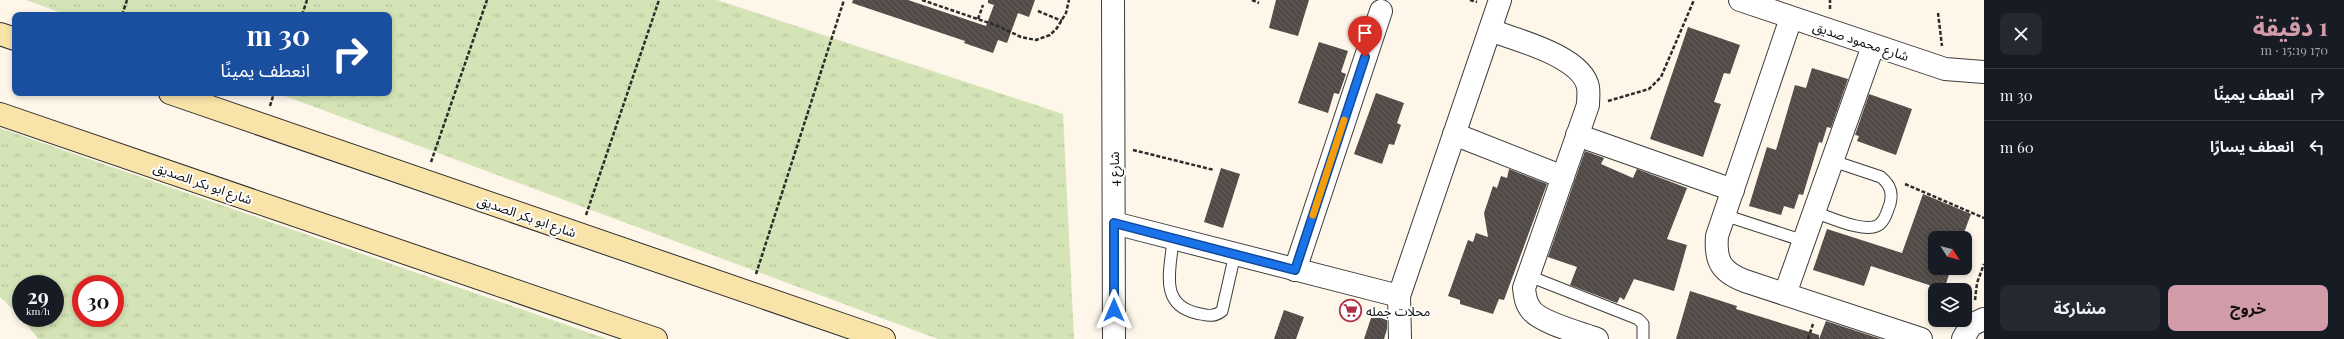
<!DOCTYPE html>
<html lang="ar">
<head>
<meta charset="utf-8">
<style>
  body { margin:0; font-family:"Playfair Display","Noto Sans Arabic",serif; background:#242831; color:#f1f3f6; direction:rtl; height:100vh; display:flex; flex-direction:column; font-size:15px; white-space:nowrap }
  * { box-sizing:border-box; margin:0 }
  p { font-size:13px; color:#9ea1a6 }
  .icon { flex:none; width:22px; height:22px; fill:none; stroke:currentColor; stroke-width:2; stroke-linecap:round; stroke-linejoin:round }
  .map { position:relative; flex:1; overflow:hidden; direction:ltr }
  .side { display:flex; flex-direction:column; background:#171b24; width:360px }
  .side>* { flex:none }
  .hud { position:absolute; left:12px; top:12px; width:380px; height:84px; border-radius:8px; box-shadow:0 2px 6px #0003; direction:rtl; background:#1a4fa0; color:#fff; overflow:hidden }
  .needle { width:26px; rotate:126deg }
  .fabs { position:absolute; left:1928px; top:231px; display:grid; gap:8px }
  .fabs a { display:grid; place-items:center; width:44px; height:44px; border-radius:8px; background:#171b24; box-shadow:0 2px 6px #0003; font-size:20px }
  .speed { position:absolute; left:12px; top:275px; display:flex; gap:8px; font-size:20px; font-weight:700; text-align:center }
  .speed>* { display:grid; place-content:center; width:52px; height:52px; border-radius:50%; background:#171b24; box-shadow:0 2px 6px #0003; line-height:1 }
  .speed small { font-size:10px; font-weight:400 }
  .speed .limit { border:6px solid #d22; background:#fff; color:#111 }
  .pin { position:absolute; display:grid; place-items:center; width:34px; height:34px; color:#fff; margin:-41px -17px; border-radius:50% 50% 50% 0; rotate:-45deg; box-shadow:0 0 4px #0007 }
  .pin .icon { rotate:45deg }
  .me { position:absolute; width:44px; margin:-22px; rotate:0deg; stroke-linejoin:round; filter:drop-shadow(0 0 3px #0008) }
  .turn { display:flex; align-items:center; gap:14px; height:84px; padding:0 16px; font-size:18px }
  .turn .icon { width:52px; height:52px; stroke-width:2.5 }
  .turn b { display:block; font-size:28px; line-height:34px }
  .round { display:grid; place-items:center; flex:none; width:42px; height:42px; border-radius:8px; background:#242831 }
  .summary { display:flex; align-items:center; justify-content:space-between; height:68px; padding:0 16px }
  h1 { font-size:24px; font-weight:700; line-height:30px; color:#d29ba8 }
  .primary-button { display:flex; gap:8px; margin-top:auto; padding:8px 16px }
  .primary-button a { flex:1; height:46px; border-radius:8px; background:#d29ba8; color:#111; font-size:16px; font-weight:700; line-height:46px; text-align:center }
  .primary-button a+a { background:#242831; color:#f1f3f6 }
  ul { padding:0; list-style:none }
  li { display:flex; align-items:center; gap:12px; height:52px; padding:0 16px; border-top:1px solid #363941 }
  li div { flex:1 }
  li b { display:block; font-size:15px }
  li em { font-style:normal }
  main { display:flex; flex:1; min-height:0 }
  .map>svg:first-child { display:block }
</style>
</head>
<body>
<main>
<section class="side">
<div class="summary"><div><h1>1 دقيقة</h1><p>170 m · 15:19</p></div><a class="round"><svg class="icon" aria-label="close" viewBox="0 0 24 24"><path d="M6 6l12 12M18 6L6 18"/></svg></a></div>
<ul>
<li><svg class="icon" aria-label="right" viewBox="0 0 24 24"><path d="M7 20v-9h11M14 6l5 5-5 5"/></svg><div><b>انعطف يمينًا</b></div><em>30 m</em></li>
<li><svg class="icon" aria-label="left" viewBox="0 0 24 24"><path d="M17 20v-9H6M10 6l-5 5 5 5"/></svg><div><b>انعطف يسارًا</b></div><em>60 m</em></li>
</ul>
<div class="primary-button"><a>خروج</a><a>مشاركة</a></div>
</section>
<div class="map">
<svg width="1984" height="339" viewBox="0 0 1984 339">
  <defs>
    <pattern id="park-tufts" width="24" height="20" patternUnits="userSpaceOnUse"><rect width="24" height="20" fill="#d5e4b6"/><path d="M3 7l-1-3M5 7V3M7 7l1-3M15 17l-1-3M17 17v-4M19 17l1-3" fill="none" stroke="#b6c29b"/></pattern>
    <pattern id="building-back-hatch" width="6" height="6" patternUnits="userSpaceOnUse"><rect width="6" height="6" fill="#514a47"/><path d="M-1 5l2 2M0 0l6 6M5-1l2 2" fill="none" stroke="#65605d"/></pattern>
  </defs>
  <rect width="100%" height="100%" fill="#fdf6e9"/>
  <g fill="url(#park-tufts)" fill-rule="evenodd">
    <polygon points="26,0 717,0 1063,114 1074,339 938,339 277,93 389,93 389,15 67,15"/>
    <path d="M0,128L607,339H38L22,318H55V284H21V317L0,297ZM81,284H115V318H81Z"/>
  </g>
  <g fill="url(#building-back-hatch)">
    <polygon points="853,0 908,0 986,26 994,5 988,3 988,0 1035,0 1029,17 1018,13 1007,43 998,40 993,53 964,43 965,41 852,3"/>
    <polygon points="1276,0 1309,0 1298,36 1269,28"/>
    <polygon points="1688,27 1740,45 1730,74 1724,73 1714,102 1721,104 1703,157 1650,139"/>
    <polygon points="1319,42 1348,51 1341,72 1346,74 1339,94 1334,93 1328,113 1298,103"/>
    <polygon points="1812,68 1848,79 1831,128 1827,127 1822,143 1819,142 1803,195 1799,194 1794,209 1784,206 1781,215 1749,206 1767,147 1776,150 1795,85 1806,88"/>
    <polygon points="1376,93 1404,103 1397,123 1401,125 1394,145 1389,144 1382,164 1354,154"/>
    <polygon points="1869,94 1912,109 1896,155 1857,141 1859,136 1855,135"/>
    <polygon points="1585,151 1604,158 1601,164 1633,178 1637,169 1687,188 1667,239 1687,245 1674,291 1634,279 1624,300 1620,297 1617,303 1570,285 1577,267 1548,257"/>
    <polygon points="1221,168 1240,174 1223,228 1204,222"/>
    <polygon points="1509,169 1547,184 1504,300 1499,299 1493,314 1460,304 1460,300 1448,296 1468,240 1473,242 1476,233 1488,237 1484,213 1493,186 1497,188 1501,176 1507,178"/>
    <polygon points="1923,194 1971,214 1962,238 1935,238 1935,268 1951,268 1944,290 1871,266 1864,286 1813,270 1827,229 1902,253"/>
    <polygon points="1690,291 1737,306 1736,309 1819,335 1819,339 1676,339"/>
    <polygon points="1284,310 1304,317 1296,339 1274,339"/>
    <polygon points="1372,315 1387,320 1387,329 1384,339 1364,339"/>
    <polygon points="1826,321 1881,339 1819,339"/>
  </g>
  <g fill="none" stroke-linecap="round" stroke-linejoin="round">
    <defs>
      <g id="service">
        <path d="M1814,212C1830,217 1867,235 1880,224C1886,219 1887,211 1890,204C1893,192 1890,185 1881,177L1833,161"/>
        <polyline points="1724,215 1804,241"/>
        <path d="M1173,239C1171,268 1158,304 1196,313C1207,315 1213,318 1222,311L1235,254"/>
        <polyline points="1529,276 1638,319 1643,324 1643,339"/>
      </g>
      <g id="minor">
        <polyline points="1113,0 1114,339"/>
        <polyline points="1740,0 1945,69 1984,72"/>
        <path d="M1791,18L1717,236C1715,261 1721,272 1745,281L1921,339"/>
        <path d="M1490,30C1516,40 1582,56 1588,87C1589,93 1588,100 1588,105L1524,288C1525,297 1526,304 1532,311C1542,323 1581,333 1597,339"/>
        <polyline points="1454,134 1563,177"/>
        <polyline points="1577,135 1733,190"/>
        <polyline points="1114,223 1399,296"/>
        <polyline points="1295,270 1381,11"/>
        <polyline points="1785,294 1873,46"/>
        <polyline points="1400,339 1399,296 1500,0"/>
        <polyline points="1963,339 1971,325 1984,319"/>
      </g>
      <g id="secondary">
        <polyline points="0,34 15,39"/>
        <polyline points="170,93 884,339"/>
        <polyline points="0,114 656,339"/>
      </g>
    </defs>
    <use href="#service" stroke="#3d3d3d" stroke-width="13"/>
    <use href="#minor" stroke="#3d3d3d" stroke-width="24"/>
    <use href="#secondary" stroke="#2c2c2c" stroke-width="24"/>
    <g stroke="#2c2c2c" stroke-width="2.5" stroke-dasharray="4 2" stroke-linecap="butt">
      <polyline points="922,0 998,26 1021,37 1036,40 1050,35 1057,28 1066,13 1069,0"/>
      <polyline points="1252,0 1259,3"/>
      <polyline points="1470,0 1477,2"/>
      <polyline points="1830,9 1830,0"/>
      <polyline points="1038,11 1062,21"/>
      <polyline points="1938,13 1942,46"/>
      <polyline points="122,15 127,0"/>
      <polyline points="302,15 307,0"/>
      <polyline points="978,19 983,5"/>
      <polyline points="1608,101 1649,89 1661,77 1694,0"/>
      <polyline points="270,106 274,93"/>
      <polyline points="1133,150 1214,170"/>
      <polyline points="431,162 487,0"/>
      <polyline points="1905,184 1984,218"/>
      <polyline points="586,215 659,0"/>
      <polyline points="756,274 844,0"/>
      <polyline points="1975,300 1977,283 1984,264"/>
      <polyline points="1808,339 1813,324"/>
    </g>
    <use href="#service" stroke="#fff" stroke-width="11"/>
    <use href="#minor" stroke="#fff" stroke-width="22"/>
    <use href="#secondary" stroke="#f8e3a9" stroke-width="22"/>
  </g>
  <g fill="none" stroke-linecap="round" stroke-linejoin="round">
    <defs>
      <polyline id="route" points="1114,310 1114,223 1295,270 1365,57"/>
    </defs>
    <use href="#route" stroke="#114b97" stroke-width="10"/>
    <use href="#route" stroke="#1a73e8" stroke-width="7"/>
    <polyline stroke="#f59e0b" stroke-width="7" points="1313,215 1344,120"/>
  </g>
  <defs>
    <symbol id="supermarket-ring" viewBox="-11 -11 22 22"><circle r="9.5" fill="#fff" stroke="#ad2f48" stroke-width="1.5"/><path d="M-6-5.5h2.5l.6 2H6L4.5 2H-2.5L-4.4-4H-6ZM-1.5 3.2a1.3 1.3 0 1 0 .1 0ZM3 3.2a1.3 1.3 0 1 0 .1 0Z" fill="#ad2f48"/></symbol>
  </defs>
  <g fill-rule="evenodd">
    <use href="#supermarket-ring" x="1338" y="298" width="25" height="25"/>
  </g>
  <g text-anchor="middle" stroke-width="4" stroke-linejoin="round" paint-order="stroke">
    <g font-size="13" fill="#0a0a0a" stroke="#fff">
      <text transform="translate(1861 41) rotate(18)" y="5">شارع محمود صديق</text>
      <text transform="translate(1114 169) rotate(-90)" y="5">شارع 4</text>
      <text transform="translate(203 183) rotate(19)" y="5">شارع ابو بكر الصديق</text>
      <text transform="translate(527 216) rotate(19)" y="5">شارع ابو بكر الصديق</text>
    </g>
    <g font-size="13" fill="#0a0a0a" stroke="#fff" text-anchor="start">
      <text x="1366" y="316">محلات جمله</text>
    </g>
  </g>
</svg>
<div class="fabs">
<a><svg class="needle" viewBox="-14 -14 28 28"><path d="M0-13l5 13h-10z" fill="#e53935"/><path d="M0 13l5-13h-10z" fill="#9ea1a6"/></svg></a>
<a><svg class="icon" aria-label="layers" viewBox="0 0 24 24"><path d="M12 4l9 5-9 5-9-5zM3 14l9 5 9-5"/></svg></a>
</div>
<div class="speed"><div>29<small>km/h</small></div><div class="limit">30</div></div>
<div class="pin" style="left:1365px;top:57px;background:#d93025"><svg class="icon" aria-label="arrive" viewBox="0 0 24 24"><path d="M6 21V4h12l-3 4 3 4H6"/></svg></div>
<svg class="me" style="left:1114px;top:310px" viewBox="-20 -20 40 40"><path d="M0-17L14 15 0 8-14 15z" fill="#1a73e8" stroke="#fff" stroke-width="4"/></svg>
<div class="hud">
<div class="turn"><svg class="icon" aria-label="right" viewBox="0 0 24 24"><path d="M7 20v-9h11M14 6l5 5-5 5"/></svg><div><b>30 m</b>انعطف يمينًا</div></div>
</div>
</div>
</main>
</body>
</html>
